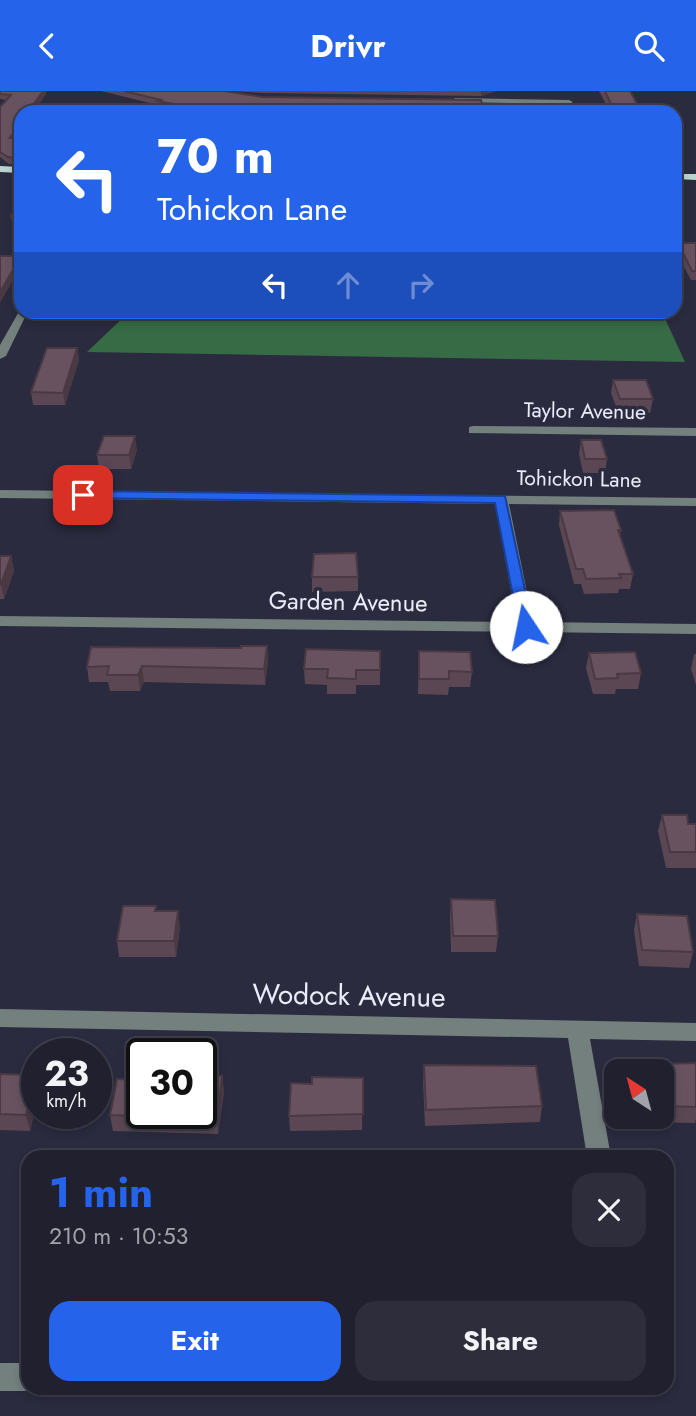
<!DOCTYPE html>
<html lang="en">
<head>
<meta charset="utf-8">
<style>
  body { margin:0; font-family:Jost,sans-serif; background:#2d2d3b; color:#f1f3f6; height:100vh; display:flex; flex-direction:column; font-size:26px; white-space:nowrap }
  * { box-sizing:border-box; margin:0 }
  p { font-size:23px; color:#a2a3aa }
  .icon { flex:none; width:38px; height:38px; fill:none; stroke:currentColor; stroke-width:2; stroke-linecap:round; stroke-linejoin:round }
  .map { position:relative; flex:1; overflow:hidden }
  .drawer { position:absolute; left:21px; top:1059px; width:653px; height:245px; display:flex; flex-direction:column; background:#20202f; border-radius:21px; box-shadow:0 4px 10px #0003,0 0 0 2px #3d3e4b }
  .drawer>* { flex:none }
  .top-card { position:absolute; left:14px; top:14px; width:668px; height:214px; border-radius:21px; box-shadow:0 4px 10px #0003,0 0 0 2px #3d3e4b; background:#2563eb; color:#fff; overflow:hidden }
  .needle { width:46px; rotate:324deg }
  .fabs { position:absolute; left:604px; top:968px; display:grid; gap:14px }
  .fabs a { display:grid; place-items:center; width:70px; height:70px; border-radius:14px; background:#20202f; box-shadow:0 4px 10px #0003,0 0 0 2px #3d3e4b; font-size:35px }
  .speed { position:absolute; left:21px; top:947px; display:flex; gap:14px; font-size:35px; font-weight:700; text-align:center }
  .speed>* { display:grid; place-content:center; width:91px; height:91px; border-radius:50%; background:#20202f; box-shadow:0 4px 10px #0003,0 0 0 2px #3d3e4b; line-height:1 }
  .speed small { font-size:18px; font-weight:400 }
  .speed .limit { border:4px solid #111; border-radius:10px; background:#fff; color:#111 }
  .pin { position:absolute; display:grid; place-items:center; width:60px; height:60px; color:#fff; margin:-30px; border-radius:14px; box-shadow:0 4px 10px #0006 }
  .me { position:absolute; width:77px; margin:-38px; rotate:349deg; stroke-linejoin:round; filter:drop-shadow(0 0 5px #0008) }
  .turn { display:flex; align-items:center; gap:24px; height:147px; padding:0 28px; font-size:32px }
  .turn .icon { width:91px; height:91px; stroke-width:2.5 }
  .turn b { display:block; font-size:49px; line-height:60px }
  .lanes { display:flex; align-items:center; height:66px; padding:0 28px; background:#0003; justify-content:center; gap:35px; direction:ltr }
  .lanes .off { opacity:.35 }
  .round { display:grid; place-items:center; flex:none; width:74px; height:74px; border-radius:21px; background:#2d2d3b }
  .overview { display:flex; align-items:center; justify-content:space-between; height:119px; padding:0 28px }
  h1 { font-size:42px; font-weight:700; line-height:52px; color:#2563eb }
  .action { display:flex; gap:14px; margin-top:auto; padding:14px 28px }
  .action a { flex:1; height:80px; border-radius:21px; background:#2563eb; color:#fff; font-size:28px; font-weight:700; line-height:80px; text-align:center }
  .action a+a { background:#2d2d3b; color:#f1f3f6 }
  header { display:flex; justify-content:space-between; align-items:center; height:91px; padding:0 28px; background:#2563eb; color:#fff; font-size:32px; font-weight:700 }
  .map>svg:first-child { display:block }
</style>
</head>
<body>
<header><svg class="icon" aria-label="back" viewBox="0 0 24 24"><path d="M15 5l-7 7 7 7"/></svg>Drivr<svg class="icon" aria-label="search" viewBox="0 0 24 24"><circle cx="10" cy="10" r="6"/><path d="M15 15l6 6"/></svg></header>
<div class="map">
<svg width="696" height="1325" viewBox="0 0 696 1325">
  <rect width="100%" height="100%" fill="#2a2b3f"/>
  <polygon fill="#376b45" points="662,221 685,271 87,261 129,221"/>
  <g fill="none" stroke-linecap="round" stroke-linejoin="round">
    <g fill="#73807d" fill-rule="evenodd">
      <polygon points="454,7 569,9 573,11 569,13 457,11"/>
      <polygon points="21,217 21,220 28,220 6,265 0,268 0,254"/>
      <polygon points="473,335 696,337 696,345 469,342 469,336"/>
      <polygon points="0,399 696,407 696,415 509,413 533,531 696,533 696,543 0,535 0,525 517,531 495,413 0,407"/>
      <polygon points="0,918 696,932 696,950 590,948 611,1066 587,1066 568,947 0,936"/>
      <polygon points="0,1272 28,1272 28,1297 35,1297 28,1300 0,1300"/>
    </g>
    <g fill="#b8d4cf" fill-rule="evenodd">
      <polygon points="0,75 21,76 21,82 0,81"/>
      <polygon points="696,83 696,89 676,88 676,83"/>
    </g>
  </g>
  <g fill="#5a4753">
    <polygon points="0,0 46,0 46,3 33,21 21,21 21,39 15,47 21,47 21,74 9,73 0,66 0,16 6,9 0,8"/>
    <polygon points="101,0 224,0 262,6 484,21 185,21 159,16 158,14"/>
    <polygon points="230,0 496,0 481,5 263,2"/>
    <polygon points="599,0 630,0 638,15 637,21 610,21"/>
    <polygon points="17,78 21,78 21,87 18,84"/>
    <polygon points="21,109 21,132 12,132 11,125"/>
    <polygon points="678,152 696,152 696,189 691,189 676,161"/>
    <polygon points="77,257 79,269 65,314 33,314 31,301"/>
    <polygon points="613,289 653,308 650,322 618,321 611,302"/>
    <polygon points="581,349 607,368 605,382 583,382 579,363"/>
    <polygon points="137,359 131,378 99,378 97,364"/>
    <polygon points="560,420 621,439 620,444 633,483 630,498 619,498 618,502 584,503 581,493 574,493 559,434"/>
    <polygon points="0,465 11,465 14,480 4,508 0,508"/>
    <polygon points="312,486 358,486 358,500 312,501"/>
    <polygon points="267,555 268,570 265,594 144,591 140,600 110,600 108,591 89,591 87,576 241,557"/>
    <polygon points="380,560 380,594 356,594 356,603 327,603 327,594 305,593 304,578"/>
    <polygon points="419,560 472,581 470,596 449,596 448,604 418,603"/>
    <polygon points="589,562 641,582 638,598 616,598 615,603 593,603 586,577"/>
    <polygon points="694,563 696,563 696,594 691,578"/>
    <polygon points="662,724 688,733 696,733 696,777 666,777 658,740"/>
    <polygon points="451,808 498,845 496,861 451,861 450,824"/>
    <polygon points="637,823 693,861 689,877 639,875 634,839"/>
    <polygon points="180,836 176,866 119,866 117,850"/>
    <polygon points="696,972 696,1028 695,1032 645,1031 644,1026 662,1026 662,980 642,980 643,978 656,978 658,973"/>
    <polygon points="424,974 542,1015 540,1031 425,1035 423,990"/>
    <polygon points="0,983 36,984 30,1040 0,1039"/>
    <polygon points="222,985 224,1001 218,1043 113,1040 110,1024 142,1022"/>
    <polygon points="363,987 362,1039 290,1040 289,1025 312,993"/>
  </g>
  <g fill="#4a3943">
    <polygon points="43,0 46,0 46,3 33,21 28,21"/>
    <polygon points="481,0 496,0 481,5"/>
    <polygon points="21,31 21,39 11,53 10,47"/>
    <polygon points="682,58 681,66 676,67 676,60"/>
    <polygon points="21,165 21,175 0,212 0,201"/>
    <polygon points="77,257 79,269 65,314 63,302"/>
    <polygon points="135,345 137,359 131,378 129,364"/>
    <polygon points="11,465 14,480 4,508 1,493"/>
    <polygon points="267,555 268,570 265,594 264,578"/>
    <polygon points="142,575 144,591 140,600 138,584"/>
    <polygon points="178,820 180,836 176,866 174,850"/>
    <polygon points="36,984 37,1015 30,1040 26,1024"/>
    <polygon points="222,985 224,1001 218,1043 217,1028"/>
  </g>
  <g fill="#695260" stroke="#4a3943" stroke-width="2">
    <polygon points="0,0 43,0 28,21 21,21 21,31 10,47 21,47 21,68 8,66 0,61 0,16 11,4 0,3"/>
    <polygon points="124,0 224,0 262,6 481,9 484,21 216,21 158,10 161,9"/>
    <polygon points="605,0 630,0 638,15 612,15"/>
    <polygon points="21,109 21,125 11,125"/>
    <polygon points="678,152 696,152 696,180 692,180"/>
    <polygon points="0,165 21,165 0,201"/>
    <polygon points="47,257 77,257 63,302 31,301"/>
    <polygon points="613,289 646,289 653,308 620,308"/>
    <polygon points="104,345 135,345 129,364 97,364"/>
    <polygon points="581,349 601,349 607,368 585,368"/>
    <polygon points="614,419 621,439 618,439 633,483 619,483 621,487 586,488 583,478 576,478 560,420"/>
    <polygon points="356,462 358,486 312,486 314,463"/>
    <polygon points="0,465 11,465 1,493 0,493"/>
    <polygon points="241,555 267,555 264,578 142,575 138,584 107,584 109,575 87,576 91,556 241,557"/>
    <polygon points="306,558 380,560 380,579 356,579 356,588 327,587 328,578 304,578"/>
    <polygon points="419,560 470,561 472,581 449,580 449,588 419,588"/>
    <polygon points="635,561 641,582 617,583 618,587 595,588 589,562"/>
    <polygon points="662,724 687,724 688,733 696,733 696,761 670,761"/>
    <polygon points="451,808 495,809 498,845 453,845"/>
    <polygon points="123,815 156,815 155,820 178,820 174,850 117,850"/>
    <polygon points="637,823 687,825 693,861 642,859"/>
    <polygon points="696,972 696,1016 662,1015 662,980 643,980 643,978 659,978 658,973"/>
    <polygon points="424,974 536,975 542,1015 426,1019"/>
    <polygon points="0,983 36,984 26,1024 0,1023"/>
    <polygon points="201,985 222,985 217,1028 110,1024 117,988 142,989 142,1022 201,1022"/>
    <polygon points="312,986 363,987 363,1023 289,1025 291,992 312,993"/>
  </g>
  <polygon fill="#2563eb" stroke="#184099" stroke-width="2" points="83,400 505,405 533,536 526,540 519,536 495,412 79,407 77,404"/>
  <g text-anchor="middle" stroke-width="7" stroke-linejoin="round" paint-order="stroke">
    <g font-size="21" fill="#ebecf9" stroke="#2a2b3f">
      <text transform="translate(585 320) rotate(1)" y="7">Taylor Avenue</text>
      <text transform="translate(579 388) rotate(1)" y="7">Tohickon Lane</text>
    </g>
    <g font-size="24" fill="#ebecf9" stroke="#2a2b3f">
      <text transform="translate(348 511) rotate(1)" y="8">Garden Avenue</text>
    </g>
    <g font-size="28" fill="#ebecf9" stroke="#2a2b3f">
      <text transform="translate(349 904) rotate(1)" y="10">Wodock Avenue</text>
    </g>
  </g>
</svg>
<div class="fabs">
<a><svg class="needle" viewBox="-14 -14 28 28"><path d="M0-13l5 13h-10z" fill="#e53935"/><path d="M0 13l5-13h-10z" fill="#a2a3aa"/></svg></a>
</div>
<div class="speed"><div>23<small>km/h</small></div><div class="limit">30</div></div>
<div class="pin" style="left:83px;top:404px;background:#d93025"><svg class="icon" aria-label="arrive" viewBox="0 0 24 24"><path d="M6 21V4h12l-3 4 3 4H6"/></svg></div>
<svg class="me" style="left:526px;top:536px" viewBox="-20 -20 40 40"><circle r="19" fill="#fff"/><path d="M0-13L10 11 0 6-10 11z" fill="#2563eb"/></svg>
<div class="top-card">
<div class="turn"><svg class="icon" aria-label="left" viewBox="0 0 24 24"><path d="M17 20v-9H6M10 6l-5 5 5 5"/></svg><div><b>70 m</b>Tohickon Lane</div></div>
<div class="lanes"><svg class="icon" aria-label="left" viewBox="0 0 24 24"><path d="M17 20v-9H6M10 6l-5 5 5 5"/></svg><svg class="icon off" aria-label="ahead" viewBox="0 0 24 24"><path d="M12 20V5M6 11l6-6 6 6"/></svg><svg class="icon off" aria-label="right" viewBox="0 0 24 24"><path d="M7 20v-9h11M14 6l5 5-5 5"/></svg></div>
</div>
<section class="drawer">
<div class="overview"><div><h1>1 min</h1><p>210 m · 10:53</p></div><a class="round"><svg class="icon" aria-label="close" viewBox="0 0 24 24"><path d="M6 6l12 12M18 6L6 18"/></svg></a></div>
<div class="action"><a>Exit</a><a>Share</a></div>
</section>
</div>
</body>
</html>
